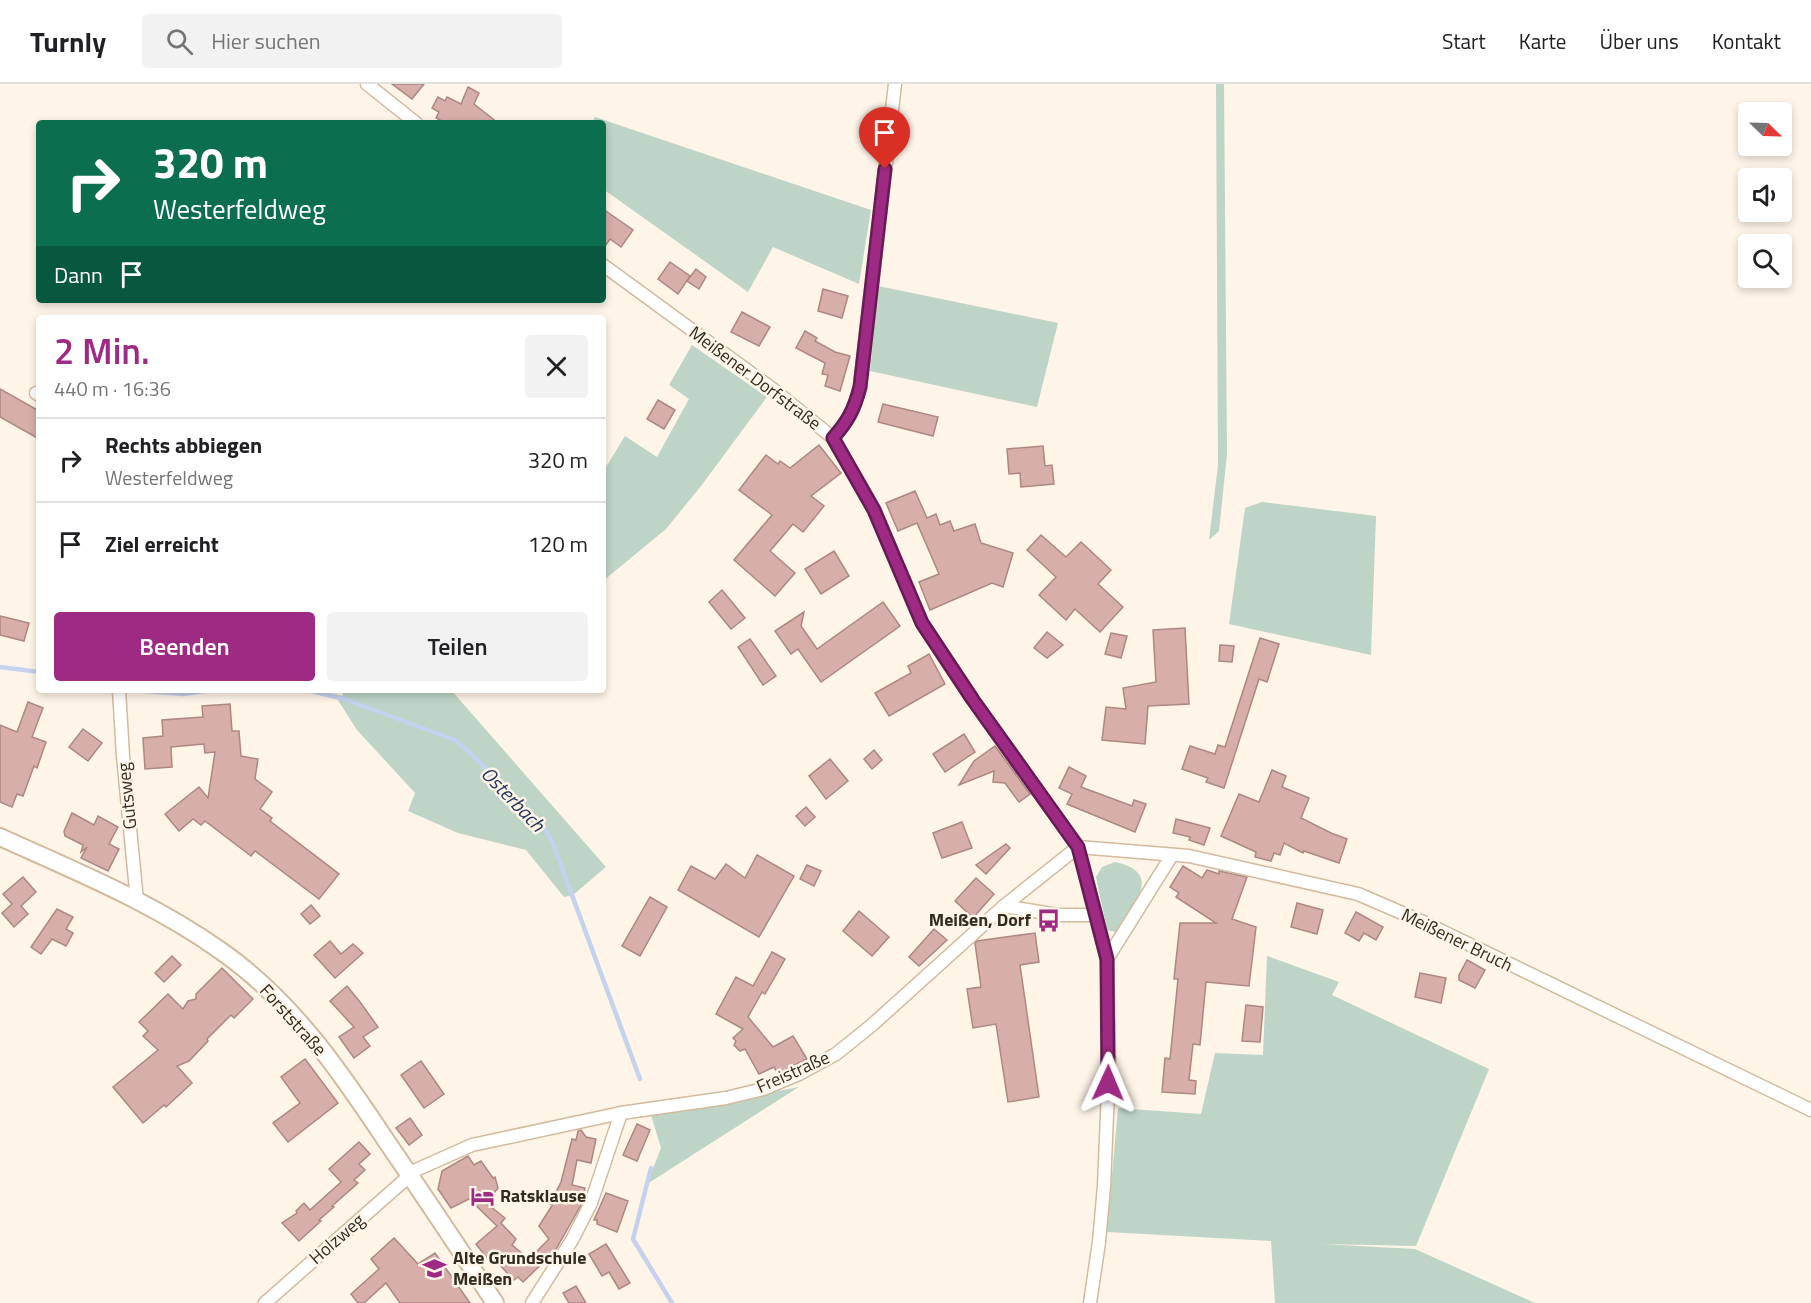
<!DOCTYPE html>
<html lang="de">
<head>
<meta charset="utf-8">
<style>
  body { margin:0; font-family:"Titillium Web",sans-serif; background:#f2f2f2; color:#202124; height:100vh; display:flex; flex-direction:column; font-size:22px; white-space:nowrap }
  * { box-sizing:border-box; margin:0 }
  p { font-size:20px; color:#757577 }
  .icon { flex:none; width:33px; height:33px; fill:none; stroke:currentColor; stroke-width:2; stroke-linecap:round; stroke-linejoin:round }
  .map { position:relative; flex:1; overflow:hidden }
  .drawer { position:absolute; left:36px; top:231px; width:570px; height:378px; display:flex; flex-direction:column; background:#fff; border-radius:6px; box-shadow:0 3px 9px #0003 }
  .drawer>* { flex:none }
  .banner { position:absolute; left:36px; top:36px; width:570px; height:183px; border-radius:6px; box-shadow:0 3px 9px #0003; background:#0b6e4f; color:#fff; overflow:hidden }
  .needle { width:39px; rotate:113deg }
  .controls { position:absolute; left:1738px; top:18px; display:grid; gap:12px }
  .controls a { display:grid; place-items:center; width:54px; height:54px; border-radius:6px; background:#fff; box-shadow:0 3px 9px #0003; font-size:30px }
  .pin { position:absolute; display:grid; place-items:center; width:51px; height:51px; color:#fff; margin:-62px -26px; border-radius:50% 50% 50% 0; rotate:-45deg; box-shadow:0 0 6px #0007 }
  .pin .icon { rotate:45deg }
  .me { position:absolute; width:66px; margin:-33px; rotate:1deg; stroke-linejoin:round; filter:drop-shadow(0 0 4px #0008) }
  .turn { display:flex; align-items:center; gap:21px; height:126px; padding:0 18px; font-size:27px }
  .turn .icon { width:78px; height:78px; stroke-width:2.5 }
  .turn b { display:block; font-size:42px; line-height:51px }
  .then { display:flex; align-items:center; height:57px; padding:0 18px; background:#0003; gap:12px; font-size:22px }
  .round { display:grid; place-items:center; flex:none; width:63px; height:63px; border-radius:6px; background:#f2f2f2 }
  .head { display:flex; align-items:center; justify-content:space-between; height:102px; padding:0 18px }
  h1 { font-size:36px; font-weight:600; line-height:45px; color:#9f2a84 }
  .action { display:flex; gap:12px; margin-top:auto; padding:12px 18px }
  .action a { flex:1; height:69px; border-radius:6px; background:#9f2a84; color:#fff; font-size:24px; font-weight:600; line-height:69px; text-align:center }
  .action a+a { background:#f2f2f2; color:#202124 }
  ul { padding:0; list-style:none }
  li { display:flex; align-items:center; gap:18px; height:84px; padding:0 18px; border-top:2px solid #e0e0e0 }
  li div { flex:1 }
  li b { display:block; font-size:22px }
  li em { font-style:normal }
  header { display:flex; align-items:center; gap:36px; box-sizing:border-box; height:84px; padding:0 30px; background:#fff; border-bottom:2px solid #e0e0e0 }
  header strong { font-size:28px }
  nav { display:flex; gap:33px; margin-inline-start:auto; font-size:21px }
  .search { width:420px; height:54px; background:#f2f2f2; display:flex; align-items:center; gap:15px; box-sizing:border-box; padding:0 21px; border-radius:6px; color:#757577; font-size:22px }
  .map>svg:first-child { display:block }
</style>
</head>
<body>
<header>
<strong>Turnly</strong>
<div class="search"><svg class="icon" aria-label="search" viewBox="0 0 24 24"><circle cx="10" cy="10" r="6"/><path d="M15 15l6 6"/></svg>Hier suchen</div>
<nav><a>Start</a><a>Karte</a><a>Über uns</a><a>Kontakt</a></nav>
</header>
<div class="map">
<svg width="1811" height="1219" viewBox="0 0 1811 1219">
  <rect width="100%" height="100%" fill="#fef4e8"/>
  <g fill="#bdd4c6">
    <polygon points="1216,0 1224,0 1227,370 1219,447 1209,456 1218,381"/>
    <polygon points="595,33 871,126 859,200 773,163 748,208 603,105 603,39 592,39"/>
    <polygon points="878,202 1058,239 1037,323 870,287"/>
    <polygon points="692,261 767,313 701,402 666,445 603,497 603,388 625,352 657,373 689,315 669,301"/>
    <polygon points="1262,418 1376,432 1371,571 1229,540 1245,424"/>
    <polygon points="344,606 451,606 606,783 573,811 564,813 526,766 458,749 408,727 415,709 357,646 334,610 342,612"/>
    <path d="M1115,778C1165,789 1133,821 1116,848L1107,846L1096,793L1102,783Z"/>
    <polygon points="1267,872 1339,898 1332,911 1489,985 1416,1162 1321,1160 1415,1165 1535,1219 1275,1219 1271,1157 1107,1148 1118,1024 1201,1030 1215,969 1263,971"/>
    <polygon points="799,1003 647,1100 661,1064 651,1031"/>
  </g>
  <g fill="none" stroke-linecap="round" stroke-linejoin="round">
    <g stroke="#c4d2ed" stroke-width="4.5">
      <polyline points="0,583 39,588"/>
      <polyline points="135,606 183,610 211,606"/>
      <polyline points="307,606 344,615 455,656 471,670 543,742 552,757 640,995"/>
      <polyline points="651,1084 633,1155 672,1219"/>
    </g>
  </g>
  <g fill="#d7aea9" stroke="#ad8782" stroke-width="1.5">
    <polygon points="392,0 424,0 412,15"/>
    <polygon points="468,3 479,9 474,20 498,39 446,39 436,34 439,28 432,24 438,13 445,17 447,13 461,20"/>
    <polygon points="603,125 633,146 621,163 610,155 603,165"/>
    <polygon points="670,178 690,192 678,210 658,195"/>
    <polygon points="696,185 706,193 699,205 687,197"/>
    <polygon points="823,205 848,212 842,234 818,227"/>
    <polygon points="742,228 770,243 759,262 731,248"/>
    <polygon points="805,247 817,254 815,257 835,268 850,272 840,307 825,302 828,291 822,290 825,279 796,264"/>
    <polygon points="0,305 39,327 39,355 0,333"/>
    <polygon points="658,316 675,326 664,345 647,335"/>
    <polygon points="883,320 938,333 933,352 878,338"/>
    <polygon points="819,361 841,389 811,412 824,422 803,448 793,440 770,467 795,489 775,512 734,476 772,431 739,406 766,371 778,380 780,377 790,384"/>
    <polygon points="1043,362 1045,382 1052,381 1054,400 1021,403 1020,389 1009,390 1007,365"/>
    <polygon points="915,407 927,434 936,430 940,441 950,437 954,447 975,440 981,459 1013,469 1003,503 992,499 930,526 919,498 939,490 917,439 898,447 886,419"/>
    <polygon points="1041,451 1066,473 1081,458 1111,486 1098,500 1123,523 1100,548 1075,525 1066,536 1039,511 1056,493 1027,466"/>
    <polygon points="834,467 849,492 821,510 805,485"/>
    <polygon points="722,506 745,534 731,545 709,518"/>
    <polygon points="883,518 900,542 821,598 798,565 791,570 775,547 804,528 801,542 817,565"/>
    <polygon points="0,532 29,539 24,557 0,551"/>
    <polygon points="1185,544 1189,620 1148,622 1145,660 1102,656 1106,623 1126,625 1123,604 1156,598 1153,546"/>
    <polygon points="1047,548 1063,561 1047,574 1034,564"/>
    <polygon points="1111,549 1127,552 1121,574 1105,570"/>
    <polygon points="1260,554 1279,560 1267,598 1259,595 1224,704 1206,698 1208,694 1182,685 1190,662 1215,670 1218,661 1225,663"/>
    <polygon points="750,555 776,592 763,601 738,563"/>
    <polygon points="1220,561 1234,562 1232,578 1219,577"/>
    <polygon points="929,570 945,600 889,632 875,609 911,589 908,582"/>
    <polygon points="28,618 43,624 32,653 46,658 37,684 34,682 23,712 17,710 12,723 0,718 0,641 17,648"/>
    <polygon points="230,620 232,647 239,647 241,672 258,675 255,695 272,708 260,725 272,734 270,737 339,790 319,815 255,767 251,772 205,737 201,741 193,735 179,747 165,730 199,703 208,714 215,668 205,669 204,660 171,663 172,683 145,685 143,654 163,652 162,636 203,633 202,622"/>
    <polygon points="83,645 102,659 88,677 69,663"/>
    <polygon points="964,650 975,668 945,688 933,670"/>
    <polygon points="995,662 1030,710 1019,718 1005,699 993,698 994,687 959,701 974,677"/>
    <polygon points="874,666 882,676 872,685 864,675"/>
    <polygon points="830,675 848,697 826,715 809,692"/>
    <polygon points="1069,683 1086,692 1081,703 1132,722 1134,716 1146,720 1135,748 1067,720 1072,710 1059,704"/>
    <polygon points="1272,686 1286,692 1282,703 1309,714 1301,734 1331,749 1347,755 1339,779 1304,767 1303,769 1284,759 1280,771 1274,769 1271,777 1255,773 1256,768 1221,752 1239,710 1259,718"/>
    <polygon points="806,723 815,733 805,742 796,732"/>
    <polygon points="72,729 94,741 98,732 118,743 109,760 119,765 108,787 81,774 87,763 81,768 83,761 65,752 64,747"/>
    <polygon points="1176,735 1210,744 1204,761 1189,756 1190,753 1173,749"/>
    <polygon points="962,738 972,764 942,774 933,749"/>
    <polygon points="1006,760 1010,764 986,790 976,781"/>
    <polygon points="757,771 794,792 759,853 678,806 691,782 715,795 726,780 745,794"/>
    <polygon points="807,781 821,787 814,802 800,795"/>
    <polygon points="1183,782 1202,794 1207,786 1219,790 1219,787 1247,793 1232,835 1256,843 1249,902 1206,898 1200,961 1193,960 1189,996 1196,997 1195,1010 1162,1008 1165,974 1170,975 1178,895 1174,895 1180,839 1216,839 1176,813 1179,809 1170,803"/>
    <polygon points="23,793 36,808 21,822 28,830 14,843 2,829 12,820 3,810"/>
    <polygon points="976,794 994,810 972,835 971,832 955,817"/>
    <polygon points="650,813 667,823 640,872 622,862"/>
    <polygon points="1297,819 1323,826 1317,850 1291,843"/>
    <polygon points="311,821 320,832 310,840 301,830"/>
    <polygon points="57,825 73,833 66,845 73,849 66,862 52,855 41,870 31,863"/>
    <polygon points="859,827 889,853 872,872 843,847"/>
    <polygon points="1356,828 1383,843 1376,856 1364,849 1359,857 1345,849"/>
    <polygon points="934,845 947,856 919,882 909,873"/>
    <polygon points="1035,849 1039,878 1020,881 1039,1013 1008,1018 996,940 973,944 967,905 981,903 975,859 977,857"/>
    <polygon points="330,857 341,870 353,860 363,869 335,894 314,871"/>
    <polygon points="772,868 785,875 765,910 762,908 748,933 773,963 793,952 807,975 778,990 774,983 759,990 745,965 740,967 734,961 736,957 733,954 743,945 716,930 736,893 753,902"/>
    <polygon points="172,872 181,881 164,898 155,889"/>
    <polygon points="1467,876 1485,886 1475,904 1459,896 1459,891"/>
    <polygon points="222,884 253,915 234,934 231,931 207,955 208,957 189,977 177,982 192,999 166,1023 164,1021 143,1039 113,1003 158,966 143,952 148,947 139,938 168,910 183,925 188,917 196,915 196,910"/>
    <polygon points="1420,889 1446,894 1441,919 1415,913"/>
    <polygon points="347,902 360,918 378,943 363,953 370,962 354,974 339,953 354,943 330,917"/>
    <polygon points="1246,921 1263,923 1260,958 1242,957"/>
    <polygon points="305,975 338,1019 288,1058 273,1039 300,1019 281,993"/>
    <polygon points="421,977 444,1010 424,1024 401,991"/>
    <polygon points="410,1034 422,1051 409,1061 396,1044"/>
    <polygon points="637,1040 650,1046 637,1077 623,1071"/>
    <polygon points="581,1046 586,1053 596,1055 591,1079 577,1076 572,1101 585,1104 581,1121 555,1167 523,1198 518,1193 514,1196 494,1175 491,1179 476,1160 497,1142 469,1115 451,1124 438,1105 442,1087 468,1072 474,1081 481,1077 493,1094 495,1093 498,1104 486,1119 505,1134 501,1139 516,1155 512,1161 529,1175 549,1155 539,1142 553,1120 550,1120 561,1098 572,1055 576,1056 578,1047"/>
    <polygon points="359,1058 370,1070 359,1080 365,1086 354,1096 358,1099 332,1122 334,1123 319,1136 321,1137 299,1157 282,1139 297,1129 296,1127 304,1119 310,1126 341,1098 329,1085"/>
    <polygon points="606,1109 628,1117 617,1148 597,1140 597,1136 594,1136"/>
    <polygon points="394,1154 418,1180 435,1169 470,1219 400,1219 386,1199 364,1219 358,1219 351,1210 379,1185 371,1175"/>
    <polygon points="606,1160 630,1199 619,1205 609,1188 602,1192 589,1170"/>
    <polygon points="576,1202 586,1219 569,1219 563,1209"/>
  </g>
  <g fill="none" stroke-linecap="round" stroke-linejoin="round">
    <defs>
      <g id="street">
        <polyline points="367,0 416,39"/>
        <polyline points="603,181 774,306 833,354 874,426 922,539 973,616 1078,763 1107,875 1109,983 1104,1102 1099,1158 1090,1219"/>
        <polyline points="36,309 39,311"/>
        <path d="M833,354C848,337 854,326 860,303L895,0"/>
        <polyline points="119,606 123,672 137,817"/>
        <polyline points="1078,763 1189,772 1358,810 1423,838 1811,1026"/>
        <polyline points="1004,822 1058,831 1096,831"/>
        <polyline points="1107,875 1172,771"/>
        <polyline points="265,1219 416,1086 472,1061 621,1029 726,1014 763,1005 799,990 836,970 872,941 1004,822 1078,763"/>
        <polyline points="532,1219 572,1156 591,1119 621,1029"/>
      </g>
      <path id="secondary" d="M0,753C75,787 154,819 221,867C293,917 342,990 389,1061C425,1113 460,1166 495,1219"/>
    </defs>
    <use href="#street" stroke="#d2ba9d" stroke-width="15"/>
    <use href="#secondary" stroke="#d2ba9d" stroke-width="20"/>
    <use href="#street" stroke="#fff" stroke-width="12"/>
    <use href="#secondary" stroke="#fff" stroke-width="16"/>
  </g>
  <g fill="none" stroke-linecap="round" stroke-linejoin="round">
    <defs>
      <path id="route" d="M885,85L860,303C854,326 848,337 833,354L874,426L922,539L973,616L1078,763L1107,875L1108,999"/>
    </defs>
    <use href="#route" stroke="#671b56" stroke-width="15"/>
    <use href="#route" stroke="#9f2a84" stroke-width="10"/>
  </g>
  <defs>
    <symbol id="bus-bare" viewBox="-9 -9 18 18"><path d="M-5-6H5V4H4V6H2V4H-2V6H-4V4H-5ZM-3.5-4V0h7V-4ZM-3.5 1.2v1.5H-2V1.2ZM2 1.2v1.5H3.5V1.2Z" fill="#9f2a84" stroke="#fef4e8" stroke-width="2.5" paint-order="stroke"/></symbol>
    <symbol id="hotel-bare" viewBox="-9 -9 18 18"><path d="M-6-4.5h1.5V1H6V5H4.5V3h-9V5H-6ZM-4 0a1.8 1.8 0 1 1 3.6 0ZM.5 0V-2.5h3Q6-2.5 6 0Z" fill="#9f2a84" stroke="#fef4e8" stroke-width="2.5" paint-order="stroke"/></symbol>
    <symbol id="school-bare" viewBox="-9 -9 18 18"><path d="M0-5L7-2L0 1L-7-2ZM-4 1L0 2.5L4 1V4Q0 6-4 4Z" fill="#9f2a84" stroke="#fef4e8" stroke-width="2.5" paint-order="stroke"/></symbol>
  </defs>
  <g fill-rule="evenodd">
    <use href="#bus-bare" x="1032" y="820" width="33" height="33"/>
    <use href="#hotel-bare" x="466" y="1096" width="33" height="33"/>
    <use href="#school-bare" x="418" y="1168" width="33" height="33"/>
  </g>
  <g text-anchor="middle" stroke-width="5" stroke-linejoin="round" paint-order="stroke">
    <g font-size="18" fill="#342b1f" stroke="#fef4e8">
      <text transform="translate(755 294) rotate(37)" y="6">Meißener Dorfstraße</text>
      <text transform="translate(127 712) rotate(-96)" y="6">Gutsweg</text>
      <text transform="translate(1457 856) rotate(26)" y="6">Meißener Bruch</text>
      <text transform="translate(293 936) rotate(48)" y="6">Forststraße</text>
      <text transform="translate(793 988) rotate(-24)" y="6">Freistraße</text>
      <text transform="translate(337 1155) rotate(-41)" y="6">Holzweg</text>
    </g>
    <g font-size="18" font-weight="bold" fill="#342b1f" stroke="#fef4e8" text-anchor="start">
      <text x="1031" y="842" text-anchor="end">Meißen, Dorf</text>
      <text x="500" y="1118">Ratsklause</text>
      <text x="453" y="1180">Alte Grundschule<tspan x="453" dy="21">Meißen</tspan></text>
    </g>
    <g font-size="20" font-style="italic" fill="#25385d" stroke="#fef4e8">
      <text transform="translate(513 715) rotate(46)" y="7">Osterbach</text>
    </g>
  </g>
</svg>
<div class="controls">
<a><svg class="needle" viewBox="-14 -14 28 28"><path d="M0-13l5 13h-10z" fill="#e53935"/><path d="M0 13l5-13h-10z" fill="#757577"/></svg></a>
<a><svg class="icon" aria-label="sound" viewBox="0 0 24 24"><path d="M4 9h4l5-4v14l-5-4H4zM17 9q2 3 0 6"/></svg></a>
<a><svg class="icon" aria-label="search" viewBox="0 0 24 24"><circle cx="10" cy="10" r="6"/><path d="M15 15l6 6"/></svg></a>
</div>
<div class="pin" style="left:885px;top:85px;background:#d93025"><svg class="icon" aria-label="arrive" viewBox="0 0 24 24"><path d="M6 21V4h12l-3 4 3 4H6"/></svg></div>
<svg class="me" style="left:1108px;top:999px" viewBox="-20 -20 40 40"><path d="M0-17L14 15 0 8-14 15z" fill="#9f2a84" stroke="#fff" stroke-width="4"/></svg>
<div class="banner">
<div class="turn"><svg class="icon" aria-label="right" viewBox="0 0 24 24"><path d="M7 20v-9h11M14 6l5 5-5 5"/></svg><div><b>320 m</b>Westerfeldweg</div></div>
<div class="then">Dann<svg class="icon" aria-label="arrive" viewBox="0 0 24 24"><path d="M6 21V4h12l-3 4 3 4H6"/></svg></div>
</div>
<section class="drawer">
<div class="head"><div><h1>2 Min.</h1><p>440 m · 16:36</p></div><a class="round"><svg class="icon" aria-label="close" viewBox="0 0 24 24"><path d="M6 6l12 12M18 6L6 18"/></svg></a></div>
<ul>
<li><svg class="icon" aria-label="right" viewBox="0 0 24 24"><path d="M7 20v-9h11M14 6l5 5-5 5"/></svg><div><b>Rechts abbiegen</b><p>Westerfeldweg</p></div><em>320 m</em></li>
<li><svg class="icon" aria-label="arrive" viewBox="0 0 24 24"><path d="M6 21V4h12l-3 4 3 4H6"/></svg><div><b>Ziel erreicht</b></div><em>120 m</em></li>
</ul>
<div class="action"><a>Beenden</a><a>Teilen</a></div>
</section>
</div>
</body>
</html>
